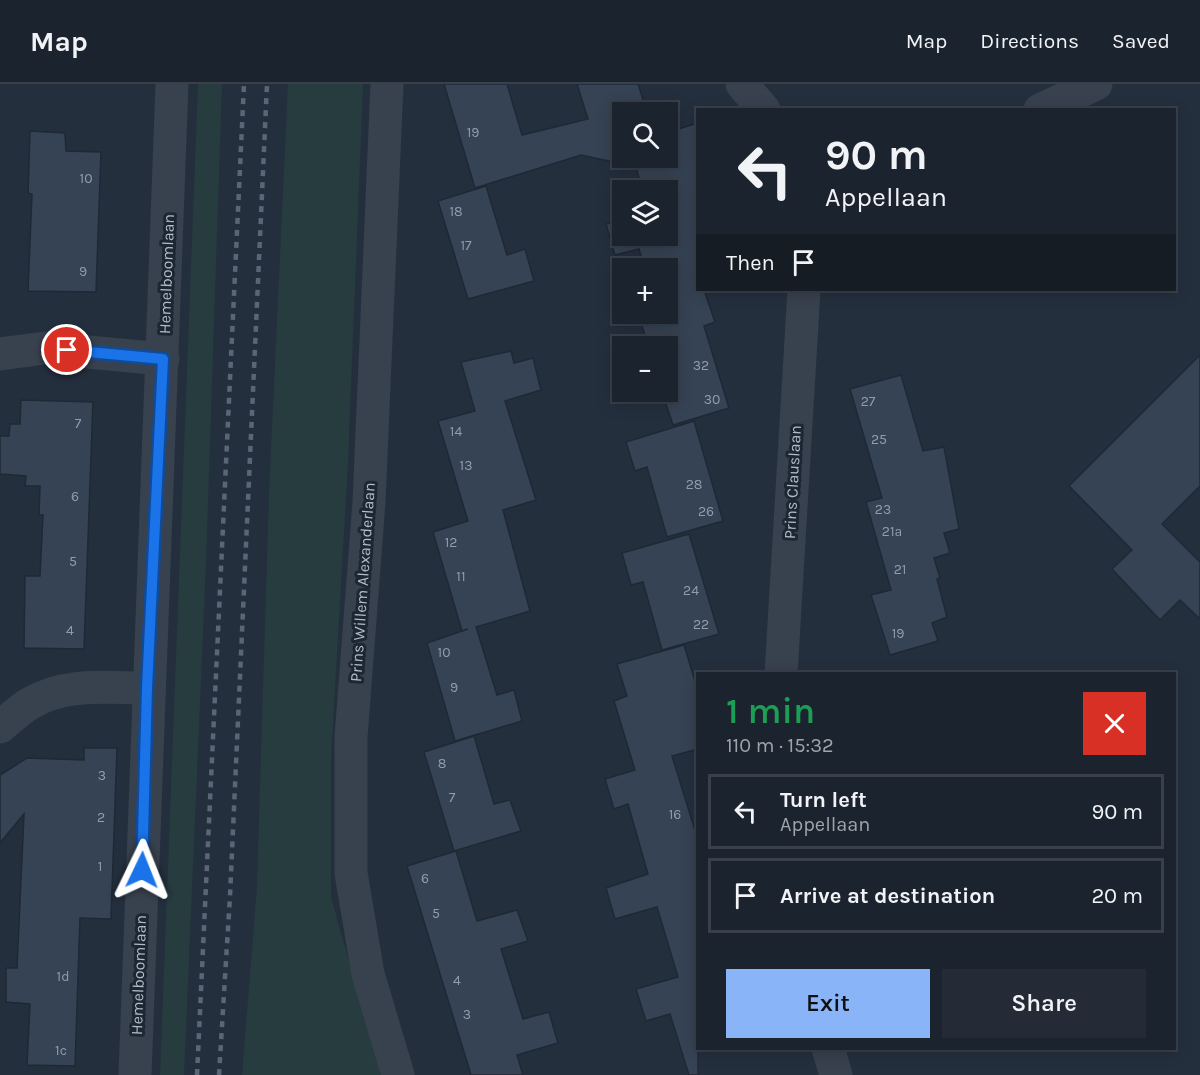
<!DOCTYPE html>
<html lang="en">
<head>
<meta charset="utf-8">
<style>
  body { margin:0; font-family:Karla,sans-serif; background:#242b36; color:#f1f3f6; height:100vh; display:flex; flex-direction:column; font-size:22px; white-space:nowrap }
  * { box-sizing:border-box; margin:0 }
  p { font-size:20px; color:#a0a4aa }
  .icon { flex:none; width:33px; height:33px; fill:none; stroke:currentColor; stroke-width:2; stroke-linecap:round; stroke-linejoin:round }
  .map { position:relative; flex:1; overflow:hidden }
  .sheet { position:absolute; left:696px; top:588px; width:480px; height:378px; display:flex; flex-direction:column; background:#1b232e; border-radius:0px; box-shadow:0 3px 15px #0003,0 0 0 2px #39404a }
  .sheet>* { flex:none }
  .guide { position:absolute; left:696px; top:24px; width:480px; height:183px; border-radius:0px; box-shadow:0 3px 15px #0003,0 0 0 2px #39404a; background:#1b232e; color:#f1f3f6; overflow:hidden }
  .buttons { position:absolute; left:612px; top:18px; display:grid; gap:12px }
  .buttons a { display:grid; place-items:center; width:66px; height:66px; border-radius:0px; background:#1b232e; box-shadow:0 3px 15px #0003,0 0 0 2px #39404a; font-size:30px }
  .pin { position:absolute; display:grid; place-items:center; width:51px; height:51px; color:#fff; margin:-26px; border:3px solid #fff; border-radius:50%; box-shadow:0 2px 6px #0007 }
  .me { position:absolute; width:66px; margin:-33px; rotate:2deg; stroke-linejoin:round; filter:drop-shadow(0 0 4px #0008) }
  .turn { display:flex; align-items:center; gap:21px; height:126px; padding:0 30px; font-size:27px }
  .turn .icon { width:78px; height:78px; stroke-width:2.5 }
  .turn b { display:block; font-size:42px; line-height:51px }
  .then { display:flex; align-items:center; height:57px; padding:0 30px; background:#0003; gap:12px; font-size:22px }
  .round { display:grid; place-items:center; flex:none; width:63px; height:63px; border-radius:0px; background:#242b36 }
  .head { display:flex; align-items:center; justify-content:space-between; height:102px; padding:0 30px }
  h1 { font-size:36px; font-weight:600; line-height:45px; color:#1e9e55 }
  .button { display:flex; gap:12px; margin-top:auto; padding:12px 30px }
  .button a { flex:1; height:69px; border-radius:0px; background:#8ab4f8; color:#111; font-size:24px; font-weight:600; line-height:69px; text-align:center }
  .button a+a { background:#242b36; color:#f1f3f6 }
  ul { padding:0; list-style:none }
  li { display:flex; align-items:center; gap:18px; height:75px; margin:0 12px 9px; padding:0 18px; border:3px solid #39404a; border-radius:0px }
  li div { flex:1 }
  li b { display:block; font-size:22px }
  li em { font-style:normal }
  header { display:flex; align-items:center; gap:36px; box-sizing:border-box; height:84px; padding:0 30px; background:#1b232e; border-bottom:2px solid #39404a }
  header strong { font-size:28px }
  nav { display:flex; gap:33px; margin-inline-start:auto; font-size:21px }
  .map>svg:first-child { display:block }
</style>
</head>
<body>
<header>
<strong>Map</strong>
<nav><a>Map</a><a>Directions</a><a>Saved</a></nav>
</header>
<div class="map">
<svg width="1200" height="991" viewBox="0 0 1200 991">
  <rect width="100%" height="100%" fill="#242f3e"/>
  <g fill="#263c3f">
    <polygon points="198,0 222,0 206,479 184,991 160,991"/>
    <polygon points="288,0 363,0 348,378 331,674 331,813 381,991 242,991 257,802 269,409"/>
  </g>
  <g fill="#364354" stroke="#1f2835" stroke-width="1.5">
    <polygon points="444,0 507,0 522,51 588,35 577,0 638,0 647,28 622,28 622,74 668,74 668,48 698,39 698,206 704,206 715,238 704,242 729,324 673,341 662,308 668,308 668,262 648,262 642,242 679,230 668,184 663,173 643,179 639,165 615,171 606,140 622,136 622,152 668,152 668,106 642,106 636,83 581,71 475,104"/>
    <polygon points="30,47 65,49 66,67 101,68 96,208 28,207 32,110 28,109"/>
    <polygon points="486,102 507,171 525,165 534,197 468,215 438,117"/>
    <polygon points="511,267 514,279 533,274 541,306 505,317 536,416 503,426 530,527 476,543 497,611 514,606 522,637 455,657 427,559 468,545 462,547 433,448 468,437 438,337 475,327 461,278"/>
    <polygon points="1200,271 1200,402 1162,440 1200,478 1200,535 1180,516 1160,536 1112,485 1132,466 1069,402"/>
    <polygon points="901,291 923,367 944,363 959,445 944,449 950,469 934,474 940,494 937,495 947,533 932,539 938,557 890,571 871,511 891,506 866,418 882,414 850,305"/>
    <polygon points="21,316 93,318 84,565 24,564 25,492 40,492 43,431 39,431 40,402 25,402 26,392 0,390 0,352 9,352 10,340 20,340"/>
    <polygon points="694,337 723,437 667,453 647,383 635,387 626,358"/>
    <polygon points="689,450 719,550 662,566 643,498 631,501 622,469"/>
    <polygon points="684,561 698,607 698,665 672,672 698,756 698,991 689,991 670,930 646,937 636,905 678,893 657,823 615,835 606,804 648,790 628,720 614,725 605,695 635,686 614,617 627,612 617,580"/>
    <polygon points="474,652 494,720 510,716 521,747 454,767 424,668"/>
    <polygon points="84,664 117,664 111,835 80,834 75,982 27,981 30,920 6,918 6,884 17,884 24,730 0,759 0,691 27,674 84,676"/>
    <polygon points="456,767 477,837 517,826 528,857 501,865 523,935 549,928 558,959 517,971 523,991 471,991 407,782"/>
  </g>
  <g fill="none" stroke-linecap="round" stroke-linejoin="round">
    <g stroke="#38414e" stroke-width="33">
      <polyline points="387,0 369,418 351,653 351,789 368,890 398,991"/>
      <polyline points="742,0 764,26"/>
      <polyline points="1040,26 1096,0"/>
      <polyline points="0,270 45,264 163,275"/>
      <polyline points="781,590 804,206"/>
      <path d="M0,643C10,635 19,626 29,620C65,598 108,604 148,604"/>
      <polyline points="828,964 836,991"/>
      <path d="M135,991C146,661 161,330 172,0"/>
    </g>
    <g stroke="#5a6575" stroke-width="4.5" stroke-dasharray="6 6" stroke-linecap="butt">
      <polyline points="197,991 244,0"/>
      <polyline points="219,991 230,812 267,0"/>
    </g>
  </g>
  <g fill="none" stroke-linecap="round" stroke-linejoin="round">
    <defs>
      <polyline id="route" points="67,266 163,275 147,604 142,786"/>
    </defs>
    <use href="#route" stroke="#114b97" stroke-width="15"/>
    <use href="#route" stroke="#1a73e8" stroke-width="10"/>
  </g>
  <g text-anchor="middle" stroke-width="6" stroke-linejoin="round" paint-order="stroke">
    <g font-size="14" fill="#929caa">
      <text x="473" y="53">19</text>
      <text x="86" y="99">10</text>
      <text x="456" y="132">18</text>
      <text x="466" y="166">17</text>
      <text x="83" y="192">9</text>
      <text x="701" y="286">32</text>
      <text x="712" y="320">30</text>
      <text x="868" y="322">27</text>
      <text x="78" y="344">7</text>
      <text x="456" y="352">14</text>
      <text x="879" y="360">25</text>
      <text x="466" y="386">13</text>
      <text x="694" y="405">28</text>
      <text x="75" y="417">6</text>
      <text x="883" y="430">23</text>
      <text x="706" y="432">26</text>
      <text x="892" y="452">21a</text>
      <text x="451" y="463">12</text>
      <text x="73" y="482">5</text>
      <text x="900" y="490">21</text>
      <text x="461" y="497">11</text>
      <text x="691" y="511">24</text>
      <text x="701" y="545">22</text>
      <text x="70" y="551">4</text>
      <text x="898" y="554">19</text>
      <text x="444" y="573">10</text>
      <text x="454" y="608">9</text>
      <text x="442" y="684">8</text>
      <text x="102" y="696">3</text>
      <text x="452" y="718">7</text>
      <text x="675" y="735">16</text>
      <text x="101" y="738">2</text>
      <text x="100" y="787">1</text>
      <text x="425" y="799">6</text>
      <text x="436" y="834">5</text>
      <text x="63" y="897">1d</text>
      <text x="457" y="901">4</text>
      <text x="467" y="935">3</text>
      <text x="61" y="971">1c</text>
    </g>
    <g font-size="16" fill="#b4bcc9" stroke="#1d2633">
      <text transform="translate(166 190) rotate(-88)" y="6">Hemelboomlaan</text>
      <text transform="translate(792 398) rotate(-87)" y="6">Prins Clauslaan</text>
      <text transform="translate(362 498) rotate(-86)" y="6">Prins Willem Alexanderlaan</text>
      <text transform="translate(138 891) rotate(-88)" y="6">Hemelboomlaan</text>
    </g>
  </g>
</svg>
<div class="buttons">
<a><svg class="icon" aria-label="search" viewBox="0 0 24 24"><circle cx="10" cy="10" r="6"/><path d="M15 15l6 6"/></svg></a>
<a><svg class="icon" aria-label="layers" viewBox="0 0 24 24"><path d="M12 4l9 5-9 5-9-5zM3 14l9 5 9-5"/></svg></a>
<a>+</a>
<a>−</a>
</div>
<div class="pin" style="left:67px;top:266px;background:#d93025"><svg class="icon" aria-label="arrive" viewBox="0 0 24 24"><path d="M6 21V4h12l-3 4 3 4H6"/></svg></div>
<svg class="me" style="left:142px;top:786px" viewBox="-20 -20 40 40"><path d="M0-17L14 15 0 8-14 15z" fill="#1a73e8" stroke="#fff" stroke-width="4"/></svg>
<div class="guide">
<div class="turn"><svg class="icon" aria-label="left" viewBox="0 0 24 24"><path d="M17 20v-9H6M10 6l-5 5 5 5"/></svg><div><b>90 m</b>Appellaan</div></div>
<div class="then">Then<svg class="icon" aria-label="arrive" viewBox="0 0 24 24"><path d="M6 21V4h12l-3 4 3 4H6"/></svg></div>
</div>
<section class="sheet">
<div class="head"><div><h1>1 min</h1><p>110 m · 15:32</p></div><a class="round" style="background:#d93025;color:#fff"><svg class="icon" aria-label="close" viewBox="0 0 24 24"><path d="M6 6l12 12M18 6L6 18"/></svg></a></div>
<ul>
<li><svg class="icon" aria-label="left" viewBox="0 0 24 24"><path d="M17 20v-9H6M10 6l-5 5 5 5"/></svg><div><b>Turn left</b><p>Appellaan</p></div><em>90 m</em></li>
<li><svg class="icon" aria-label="arrive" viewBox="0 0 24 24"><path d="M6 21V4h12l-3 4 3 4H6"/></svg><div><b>Arrive at destination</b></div><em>20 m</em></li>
</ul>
<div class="button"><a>Exit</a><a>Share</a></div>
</section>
</div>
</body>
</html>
